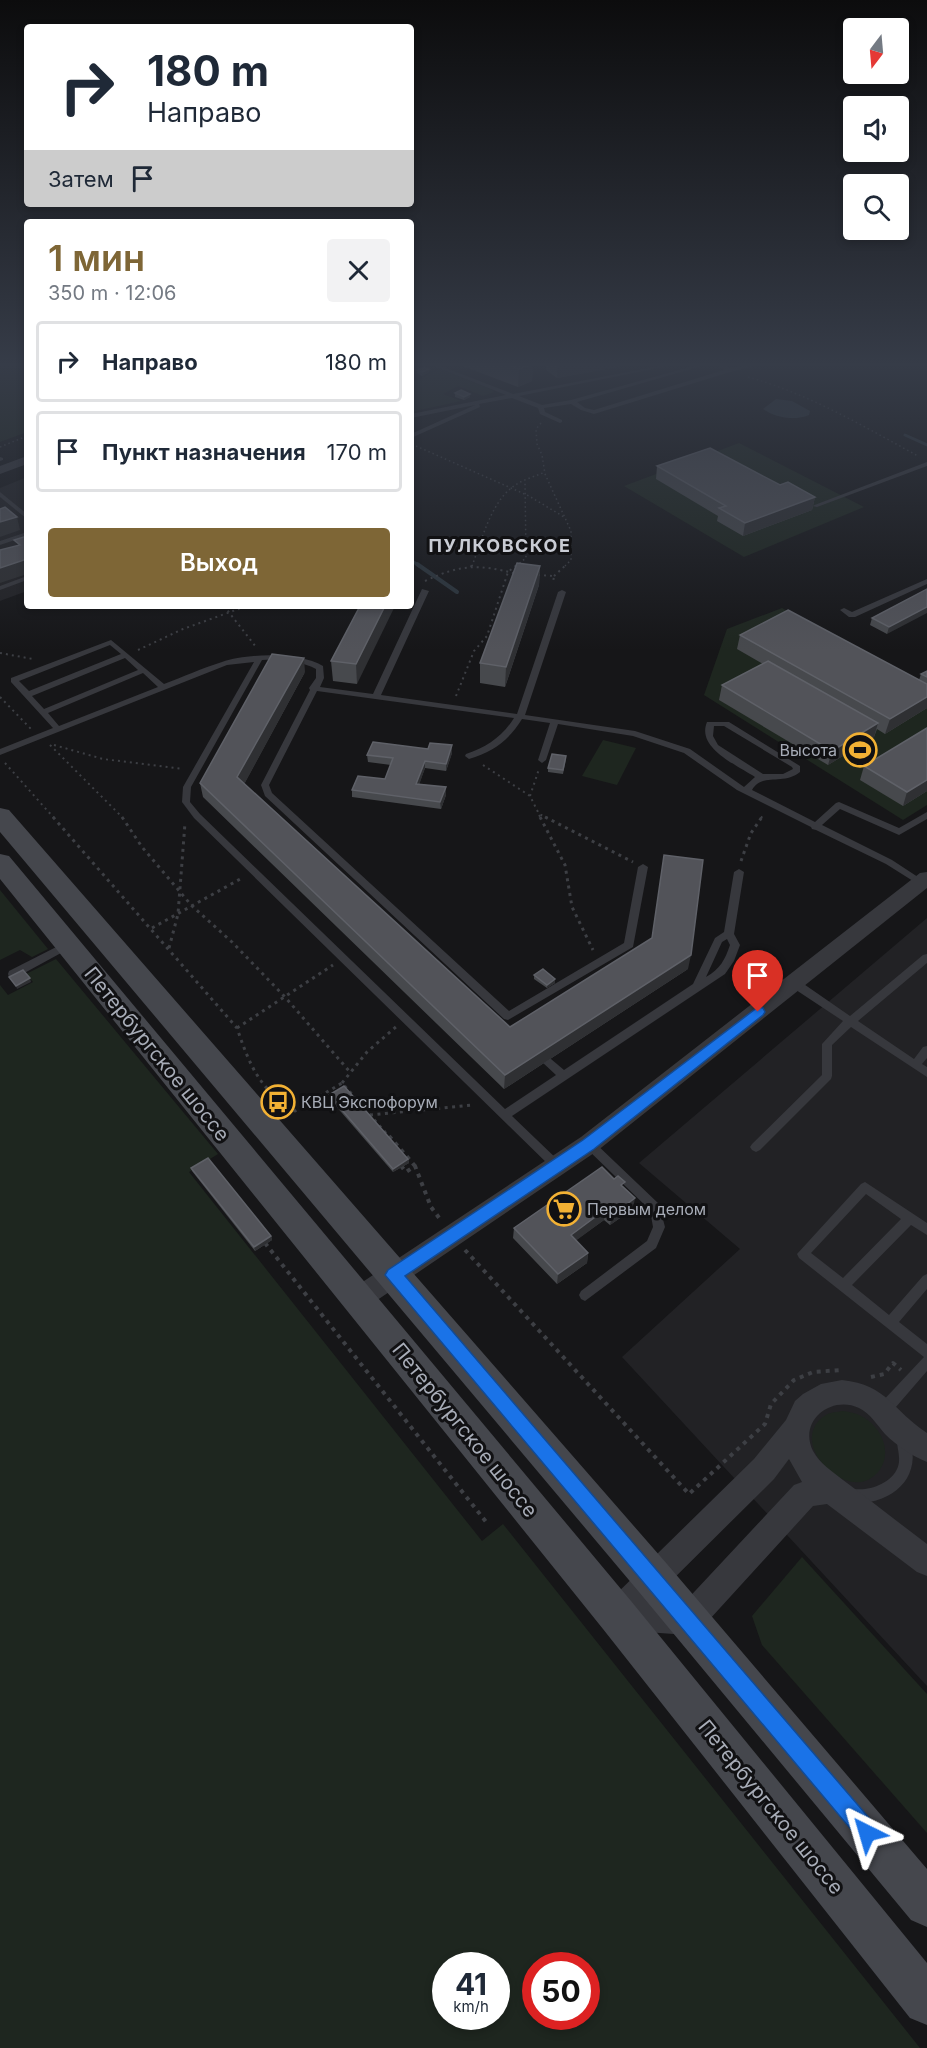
<!DOCTYPE html>
<html lang="ru">
<head>
<meta charset="utf-8">
<style>
  body { margin:0; font-family:Inter,sans-serif; background:#f2f2f3; color:#1f2937; height:100vh; display:flex; flex-direction:column; font-size:22px; white-space:nowrap }
  * { box-sizing:border-box; margin:0 }
  p { font-size:20px; color:#747a83 }
  .icon { flex:none; width:33px; height:33px; fill:none; stroke:currentColor; stroke-width:2; stroke-linecap:round; stroke-linejoin:round }
  .map { position:relative; flex:1; overflow:hidden }
  .details { position:absolute; left:24px; top:219px; width:390px; height:390px; display:flex; flex-direction:column; background:#fff; border-radius:6px; box-shadow:0 3px 9px #0003 }
  .details>* { flex:none }
  .guide { position:absolute; left:24px; top:24px; width:390px; height:183px; border-radius:6px; box-shadow:0 3px 9px #0003; background:#fff; color:#1f2937; overflow:hidden }
  .needle { width:39px; rotate:196deg }
  .controls { position:absolute; left:843px; top:18px; display:grid; gap:12px }
  .controls a { display:grid; place-items:center; width:66px; height:66px; border-radius:6px; background:#fff; box-shadow:0 3px 9px #0003; font-size:30px }
  .speed { position:absolute; left:432px; top:1952px; display:flex; gap:12px; font-size:30px; font-weight:700; text-align:center }
  .speed>* { display:grid; place-content:center; width:78px; height:78px; border-radius:50%; background:#fff; box-shadow:0 3px 9px #0003; line-height:1 }
  .speed small { font-size:15px; font-weight:400 }
  .speed .limit { border:9px solid #d22; background:#fff; color:#111 }
  .pin { position:absolute; display:grid; place-items:center; width:51px; height:51px; color:#fff; margin:-62px -26px; border-radius:50% 50% 50% 0; rotate:-45deg; box-shadow:0 0 6px #0007 }
  .pin .icon { rotate:45deg }
  .me { position:absolute; width:66px; margin:-33px; rotate:320deg; stroke-linejoin:round; filter:drop-shadow(0 0 4px #0008) }
  .turn { display:flex; align-items:center; gap:21px; height:126px; padding:0 24px; font-size:27px }
  .turn .icon { width:78px; height:78px; stroke-width:2.5 }
  .turn b { display:block; font-size:42px; line-height:51px }
  .then { display:flex; align-items:center; height:57px; padding:0 24px; background:#0003; gap:12px; font-size:22px }
  .round { display:grid; place-items:center; flex:none; width:63px; height:63px; border-radius:6px; background:#f2f2f3 }
  .summary { display:flex; align-items:center; justify-content:space-between; height:102px; padding:0 24px }
  h1 { font-size:36px; font-weight:600; line-height:45px; color:#7e6636 }
  .button { display:flex; gap:12px; margin-top:auto; padding:12px 24px }
  .button a { flex:1; height:69px; border-radius:6px; background:#7e6636; color:#fff; font-size:24px; font-weight:600; line-height:69px; text-align:center }
  ul { padding:0; list-style:none }
  li { display:flex; align-items:center; gap:18px; height:81px; margin:0 12px 9px; padding:0 12px; border:3px solid #e0e1e3; border-radius:6px }
  li div { flex:1 }
  li b { display:block; font-size:22px }
  li em { font-style:normal }
  .map>svg:first-child { display:block }
</style>
</head>
<body>
<div class="map">
<svg width="927" height="2048" viewBox="0 0 927 2048">
  <rect width="100%" height="100%" fill="#161618"/>
  <g fill="#222225">
    <polygon points="27,477 27,591 0,601 0,488"/>
    <polygon points="927,918 927,1686 622,1357 740,1249 639,1163"/>
  </g>
  <g fill="#1e261f" fill-rule="evenodd">
    <polygon points="0,365 27,365 27,432 0,442"/>
    <polygon points="440,369 492,390 494,392 483,396 458,386 443,394 461,401 411,412 411,383"/>
    <polygon points="739,443 864,507 744,557 624,486"/>
    <polygon points="782,608 927,690 927,805 903,820 704,695 727,629"/>
    <polygon points="603,740 636,748 617,785 582,776"/>
    <polygon points="0,890 48,949 32,957 20,950 0,960"/>
    <path d="M56,959L218,1154L189,1172L482,1541L503,1524L920,2048H0V985L8,995L33,982L26,974ZM446,1965H496V2016H446ZM536,1965H586V2016H536Z"/>
    <path d="M843,1411C849,1412 856,1413 861,1416C884,1427 895,1459 874,1476C844,1502 785,1440 826,1415C830,1412 838,1412 843,1411Z"/>
    <polygon points="802,1557 927,1694 927,1833 762,1645 752,1616"/>
  </g>
  <path fill="#2c353c" d="M776,399L792,401L810,411L809,415C795,421 776,418 763,409Z"/>
  <g fill="none" stroke-linecap="round" stroke-linejoin="round">
    <g stroke="#2c353c" stroke-width="3">
      <polyline points="905,435 927,445"/>
      <polyline points="411,560 419,566"/>
    </g>
    <polyline stroke="#2c353c" stroke-width="4" points="417,564 457,592"/>
    <g stroke="#3d3f44" stroke-width="1.5" stroke-dasharray="1.5 3" stroke-linecap="butt">
      <path d="M748,377C809,394 863,426 918,456"/>
      <polyline points="541,423 536,429 537,444 542,455 545,474 571,531 571,560 565,566"/>
      <polyline points="416,446 529,496 564,517"/>
      <polyline points="0,447 27,436"/>
      <path d="M472,566C481,542 490,506 510,489C520,480 534,477 545,472"/>
      <polyline points="516,566 526,558 525,481"/>
    </g>
    <g stroke="#3d3f44" stroke-width="2" stroke-dasharray="2 4" stroke-linecap="butt">
      <polyline points="471,567 472,564"/>
      <polyline points="538,575 554,576 553,583"/>
      <polyline points="554,576 567,564"/>
      <path d="M425,581C461,564 479,564 517,574"/>
      <polyline points="224,606 256,647"/>
      <polyline points="138,650 183,629 247,606"/>
      <polyline points="0,653 33,659"/>
      <polyline points="456,696 474,651 487,636 508,572 518,564"/>
      <polyline points="0,697 31,729"/>
      <polyline points="50,745 123,818"/>
      <polyline points="54,745 103,759 183,769"/>
      <polyline points="5,763 54,818"/>
      <polyline points="483,765 530,796 539,814 548,818"/>
      <polyline points="530,796 539,769"/>
      <polyline points="539,815 541,818"/>
      <polyline points="761,818 764,814"/>
    </g>
    <g stroke="#3d3f44" stroke-width="3" stroke-dasharray="3 4.5" stroke-linecap="butt">
      <path d="M53,817L237,1028C250,1066 259,1089 295,1111L342,1083L390,1138"/>
      <polyline points="122,817 142,847 192,906 232,942 285,997 350,1072"/>
      <polyline points="540,817 565,865 572,907 593,950"/>
      <polyline points="545,817 633,862"/>
      <polyline points="741,861 751,833 762,817"/>
      <polyline points="152,928 242,878"/>
      <polyline points="169,948 178,914 185,823"/>
      <polyline points="237,1028 333,965"/>
      <polyline points="342,1083 367,1052 397,1026"/>
      <polyline points="370,1115 473,1105"/>
    </g>
    <g stroke="#3d3f44" stroke-width="4" stroke-dasharray="4 5" stroke-linecap="butt">
      <polyline points="389,1136 415,1166"/>
      <polyline points="401,1166 406,1172 415,1166 431,1207 440,1219"/>
      <polyline points="265,1243 487,1523"/>
      <polyline points="465,1250 689,1494 765,1424 771,1404 794,1380 813,1372 842,1370"/>
      <polyline points="871,1377 884,1374 893,1363 901,1370"/>
    </g>
    <g fill="#37383d" fill-rule="evenodd">
      <polygon points="431,365 438,365 513,394 664,365 673,365 519,396 542,405 571,400 697,365 705,365 577,402 585,408 594,410 724,370 718,365 724,365 730,368 749,365 759,365 730,372 594,414 581,410 571,404 544,408 545,412 562,420 562,422 560,423 540,414 538,408 512,398 479,404 480,407 411,438 411,434 475,405 411,418 411,414 506,395"/>
      <polygon points="0,457 3,458 3,460 0,461"/>
      <polygon points="927,462 927,466 817,507 812,506"/>
      <polygon points="0,492 27,514 27,519 0,497"/>
      <polygon points="27,532 27,536 0,545 0,541"/>
      <polygon points="27,576 27,580 0,590 0,586"/>
      <polygon points="927,579 927,584 855,617 849,617 840,610 844,608 852,612"/>
      <path d="M422,589L429,591L381,695L517,714L558,592L562,590L566,592L525,715L635,731L690,749L744,787L755,777C737,765 696,748 707,722H729L800,766V772C783,786 762,772 752,790L815,822L836,803L839,802L899,828L927,812V819L899,835L840,809L822,825L892,860L924,881L926,883L924,885L921,886L886,864L816,830L812,829L811,827L737,790L684,753L633,736L558,724L546,760L542,763L538,760L550,723L522,719C509,740 493,752 469,759L465,756L466,754C487,747 502,737 514,718L317,691L269,785L272,793L509,1011L624,943L638,867L643,864L648,867L633,947L508,1020L504,1019L265,796L261,785L310,690L309,688L316,678V669C302,661 278,658 262,660L191,787L190,802L200,814L505,1109L556,1075L542,1062L543,1059H551L564,1070L693,984L715,938L724,932L734,872L739,869L744,872L734,934L740,945L734,961L725,974L512,1116L561,1163L563,1166L561,1169L557,1171L553,1169L194,818L182,802L183,787L254,662L227,665L0,755V749L53,728L11,682V678L111,640L164,684C183,677 202,668 222,662C248,653 299,652 323,666L324,678L320,687L373,694ZM110,645L121,654L29,691L19,681ZM125,658L138,670L44,709L32,696ZM143,673L158,687L59,726L48,713ZM714,726H724L792,767L793,769L783,774H763L718,745L713,736ZM727,939L730,945C725,960 720,969 706,977L722,942Z"/>
      <polygon points="68,941 72,943 73,945 72,947 17,977 9,977 8,974 9,971"/>
      <polygon points="927,954 927,963 858,1021 914,1059 923,1047 927,1046 927,1058 922,1064 927,1067 927,1077 851,1027 832,1045 832,1076 831,1079 760,1150 756,1152 752,1150 750,1147 752,1144 822,1075 822,1044 843,1021 790,986 789,983 790,980 798,980 850,1016 923,955"/>
      <polygon points="589,1139 593,1141 659,1204 665,1227 656,1248 585,1301 581,1299 579,1295 581,1291 647,1241 653,1227 650,1210 585,1147 583,1144 585,1141"/>
      <path d="M865,1182L927,1223V1235L911,1225L852,1285L889,1315L923,1276L927,1274V1289L899,1322L927,1344V1371L889,1415L884,1416L879,1415L877,1410L879,1405L924,1357L799,1258L797,1254L861,1184ZM866,1194L901,1219L843,1278L811,1253Z"/>
      <path d="M903,1432L908,1434C922,1468 904,1495 870,1502C862,1503 854,1504 846,1501L844,1496L846,1491C852,1488 858,1490 865,1489C880,1487 897,1478 899,1462C900,1452 895,1443 898,1434Z"/>
    </g>
    <g fill="#37383d" fill-rule="evenodd">
      <polygon points="27,456 27,464 0,474 0,466"/>
      <polygon points="927,872 927,888 597,1151 367,1307 358,1310 349,1307 345,1299 349,1291 581,1137 920,873"/>
      <path d="M842,1380C888,1385 893,1411 927,1433V1462C912,1456 897,1446 885,1434C877,1425 870,1413 859,1408C831,1395 798,1421 813,1451C820,1464 832,1471 843,1480C870,1500 899,1523 927,1544V1576L917,1572L827,1504L813,1506L699,1631L688,1635L617,1630L606,1626L602,1615L606,1604L754,1459L786,1420L795,1401L803,1394L821,1384ZM789,1459L802,1482L794,1485L682,1605L650,1602L774,1479Z"/>
    </g>
    <g fill="#45474d" fill-rule="evenodd">
      <polygon points="0,808 9,810 667,1564 927,1869 927,1927 911,1920 639,1592 0,832"/>
      <polygon points="0,854 9,856 631,1601 927,1963 927,2025 910,2018 603,1629 0,879"/>
    </g>
  </g>
  <g fill="#47494d">
    <polygon points="460,365 533,365 532,381 518,387"/>
    <polygon points="546,365 628,365 557,378 546,370"/>
    <polygon points="417,370 429,372 422,376 417,373"/>
    <polygon points="455,393 470,394 470,397 464,400 455,397"/>
    <polygon points="657,466 780,485 815,497 812,510 743,536 717,521 718,516 656,479"/>
    <polygon points="540,566 539,585 505,687 480,683 480,663"/>
    <polygon points="927,589 887,634 870,625 872,618"/>
    <polygon points="360,606 357,684 333,681 331,661"/>
    <polygon points="740,635 919,680 921,674 927,671 927,708 885,734 877,729 874,737 828,765 719,700 722,685 763,664 737,649"/>
    <polygon points="305,672 244,784 510,1027 688,969 504,1089 203,797 200,783"/>
    <polygon points="927,728 927,791 903,806 860,780 864,766"/>
    <polygon points="452,753 446,771 425,768 419,784 446,787 446,795 441,809 352,797 352,790 385,779 391,765 368,762 367,755"/>
    <polygon points="566,759 563,774 548,772 548,768"/>
    <polygon points="534,975 555,983 547,988 534,979"/>
    <polygon points="329,1095 408,1159 409,1163 393,1172 329,1098"/>
    <polygon points="191,1168 271,1236 272,1240 255,1251 192,1171"/>
    <polygon points="624,1188 633,1209 610,1225 604,1220 576,1240 588,1253 587,1263 557,1284 513,1238 514,1228"/>
  </g>
  <g fill="#2f3033">
    <polygon points="530,365 533,365 532,381 518,387 519,369"/>
    <polygon points="557,365 628,365 557,378"/>
    <polygon points="429,369 429,372 422,376 422,372"/>
    <polygon points="470,394 470,397 464,400 464,397"/>
    <polygon points="815,497 812,510 743,536 745,523"/>
    <polygon points="17,517 20,530 0,537 0,522"/>
    <polygon points="27,559 27,574 0,583 0,568"/>
    <polygon points="540,566 539,585 505,687 506,667"/>
    <polygon points="385,606 395,606 357,684 356,664"/>
    <polygon points="927,607 927,613 887,634 889,627"/>
    <polygon points="304,658 305,672 240,792 237,777"/>
    <polygon points="927,697 927,708 885,734 890,719"/>
    <polygon points="878,723 874,737 828,765 832,751"/>
    <polygon points="452,745 452,753 446,771 446,764"/>
    <polygon points="425,761 425,768 417,791 416,784"/>
    <polygon points="927,780 927,791 903,806 907,792"/>
    <polygon points="446,787 446,795 441,809 440,802"/>
    <polygon points="691,955 688,969 504,1089 505,1075"/>
    <polygon points="30,978 31,982 17,989 16,986"/>
    <polygon points="555,979 555,983 547,988 547,985"/>
    <polygon points="408,1159 409,1163 393,1172 393,1169"/>
    <polygon points="635,1198 633,1209 610,1225 612,1215"/>
    <polygon points="606,1209 604,1220 570,1245 571,1235"/>
    <polygon points="271,1236 272,1240 255,1251 254,1247"/>
    <polygon points="588,1253 587,1263 557,1284 558,1274"/>
  </g>
  <g fill="#525359" stroke="#5f6168" stroke-width="1.5">
    <polygon points="506,365 530,365 519,369"/>
    <polygon points="424,367 429,369 422,372 417,370"/>
    <polygon points="461,390 470,394 464,397 455,393"/>
    <polygon points="710,448 780,485 788,482 815,497 745,523 719,508 726,506 657,466"/>
    <polygon points="5,507 17,517 0,522 0,509"/>
    <polygon points="27,536 27,559 0,568 0,550 20,545 14,540"/>
    <polygon points="517,563 540,566 506,667 480,663"/>
    <polygon points="927,589 927,607 889,627 872,618"/>
    <polygon points="360,606 385,606 356,664 331,661"/>
    <polygon points="788,610 927,684 927,697 890,719 740,635"/>
    <polygon points="272,654 304,658 237,777 510,1027 652,938 664,855 703,860 691,955 505,1075 200,783"/>
    <polygon points="768,661 878,723 832,751 722,685"/>
    <polygon points="927,671 927,677 921,674"/>
    <polygon points="927,728 927,780 907,792 864,766"/>
    <polygon points="373,742 428,749 430,743 452,745 446,764 425,761 416,784 446,787 440,802 352,790 358,776 385,779 393,758 367,755"/>
    <polygon points="552,754 566,756 563,770 548,768"/>
    <polygon points="543,969 555,979 547,985 534,975"/>
    <polygon points="23,970 30,978 16,986 9,977"/>
    <polygon points="344,1086 408,1159 393,1169 329,1095"/>
    <polygon points="208,1158 271,1236 254,1247 191,1168"/>
    <polygon points="602,1167 614,1179 618,1176 625,1182 621,1185 635,1198 612,1215 606,1209 571,1235 588,1253 558,1274 514,1228"/>
  </g>
  <linearGradient id="sky" x2="0" y2="1"><stop stop-color="#0c0c0d"/><stop offset="0.56" stop-color="#363c48"/><stop offset="1" stop-color="#363c48" stop-opacity="0"/></linearGradient>
  <rect width="927" height="651" fill="url(#sky)"/>
  <polygon fill="#1a73e8" stroke="#114b97" stroke-width="1.5" points="758,1007 763,1008 765,1012 763,1015 594,1149 405,1276 875,1825 878,1833 875,1840 867,1843 860,1840 385,1275 388,1270 583,1140"/>
  <defs>
    <symbol id="stadium-ring" viewBox="-11 -11 22 22"><circle r="9.5" fill="#111113" stroke="#f2b134" stroke-width="1.5"/><path d="M0-5a6.5 5 0 1 0 0 10a6.5 5 0 1 0 0-10ZM-3.5-1.8h7v3.6h-7Z" fill="#f2b134"/></symbol>
    <symbol id="bus-ring" viewBox="-11 -11 22 22"><circle r="9.5" fill="#111113" stroke="#f2b134" stroke-width="1.5"/><path d="M-5-6H5V4H4V6H2V4H-2V6H-4V4H-5ZM-3.5-4V0h7V-4ZM-3.5 1.2v1.5H-2V1.2ZM2 1.2v1.5H3.5V1.2Z" fill="#f2b134"/></symbol>
    <symbol id="supermarket-ring" viewBox="-11 -11 22 22"><circle r="9.5" fill="#111113" stroke="#f2b134" stroke-width="1.5"/><path d="M-6-5.5h2.5l.6 2H6L4.5 2H-2.5L-4.4-4H-6ZM-1.5 3.2a1.3 1.3 0 1 0 .1 0ZM3 3.2a1.3 1.3 0 1 0 .1 0Z" fill="#f2b134"/></symbol>
  </defs>
  <g fill-rule="evenodd">
    <use href="#stadium-ring" x="841" y="731" width="38" height="38"/>
    <use href="#bus-ring" x="259" y="1083" width="38" height="38"/>
    <use href="#supermarket-ring" x="545" y="1190" width="38" height="38"/>
  </g>
  <g text-anchor="middle" stroke-width="6" stroke-linejoin="round" paint-order="stroke">
    <g font-size="16" fill="#a8adb8" stroke="#111113" text-anchor="start">
      <text x="837" y="756" text-anchor="end">Высота</text>
      <text x="301" y="1108">КВЦ Экспофорум</text>
      <text x="587" y="1215">Первым делом</text>
    </g>
    <g font-size="18" font-weight="bold" letter-spacing="1.5" fill="#c9ccd4" stroke="#111113">
      <text x="500" y="552">ПУЛКОВСКОЕ</text>
    </g>
    <g font-size="20" fill="#a8adb8" stroke="#111113">
      <text transform="translate(157 1054) rotate(51)" y="7">Петербургское шоссе</text>
      <text transform="translate(465 1430) rotate(51)" y="7">Петербургское шоссе</text>
      <text transform="translate(771 1807) rotate(51)" y="7">Петербургское шоссе</text>
    </g>
  </g>
</svg>
<div class="controls">
<a><svg class="needle" viewBox="-14 -14 28 28"><path d="M0-13l5 13h-10z" fill="#e53935"/><path d="M0 13l5-13h-10z" fill="#747a83"/></svg></a>
<a><svg class="icon" aria-label="sound" viewBox="0 0 24 24"><path d="M4 9h4l5-4v14l-5-4H4zM17 9q2 3 0 6"/></svg></a>
<a><svg class="icon" aria-label="search" viewBox="0 0 24 24"><circle cx="10" cy="10" r="6"/><path d="M15 15l6 6"/></svg></a>
</div>
<div class="speed"><div>41<small>km/h</small></div><div class="limit">50</div></div>
<div class="pin" style="left:758px;top:1012px;background:#d93025"><svg class="icon" aria-label="arrive" viewBox="0 0 24 24"><path d="M6 21V4h12l-3 4 3 4H6"/></svg></div>
<svg class="me" style="left:867px;top:1833px" viewBox="-20 -20 40 40"><path d="M0-17L14 15 0 8-14 15z" fill="#1a73e8" stroke="#fff" stroke-width="4"/></svg>
<div class="guide">
<div class="turn"><svg class="icon" aria-label="right" viewBox="0 0 24 24"><path d="M7 20v-9h11M14 6l5 5-5 5"/></svg><div><b>180 m</b>Направо</div></div>
<div class="then">Затем<svg class="icon" aria-label="arrive" viewBox="0 0 24 24"><path d="M6 21V4h12l-3 4 3 4H6"/></svg></div>
</div>
<section class="details">
<div class="summary"><div><h1>1 мин</h1><p>350 m · 12:06</p></div><a class="round"><svg class="icon" aria-label="close" viewBox="0 0 24 24"><path d="M6 6l12 12M18 6L6 18"/></svg></a></div>
<ul>
<li><svg class="icon" aria-label="right" viewBox="0 0 24 24"><path d="M7 20v-9h11M14 6l5 5-5 5"/></svg><div><b>Направо</b></div><em>180 m</em></li>
<li><svg class="icon" aria-label="arrive" viewBox="0 0 24 24"><path d="M6 21V4h12l-3 4 3 4H6"/></svg><div><b>Пункт назначения</b></div><em>170 m</em></li>
</ul>
<div class="button"><a>Выход</a></div>
</section>
</div>
</body>
</html>
